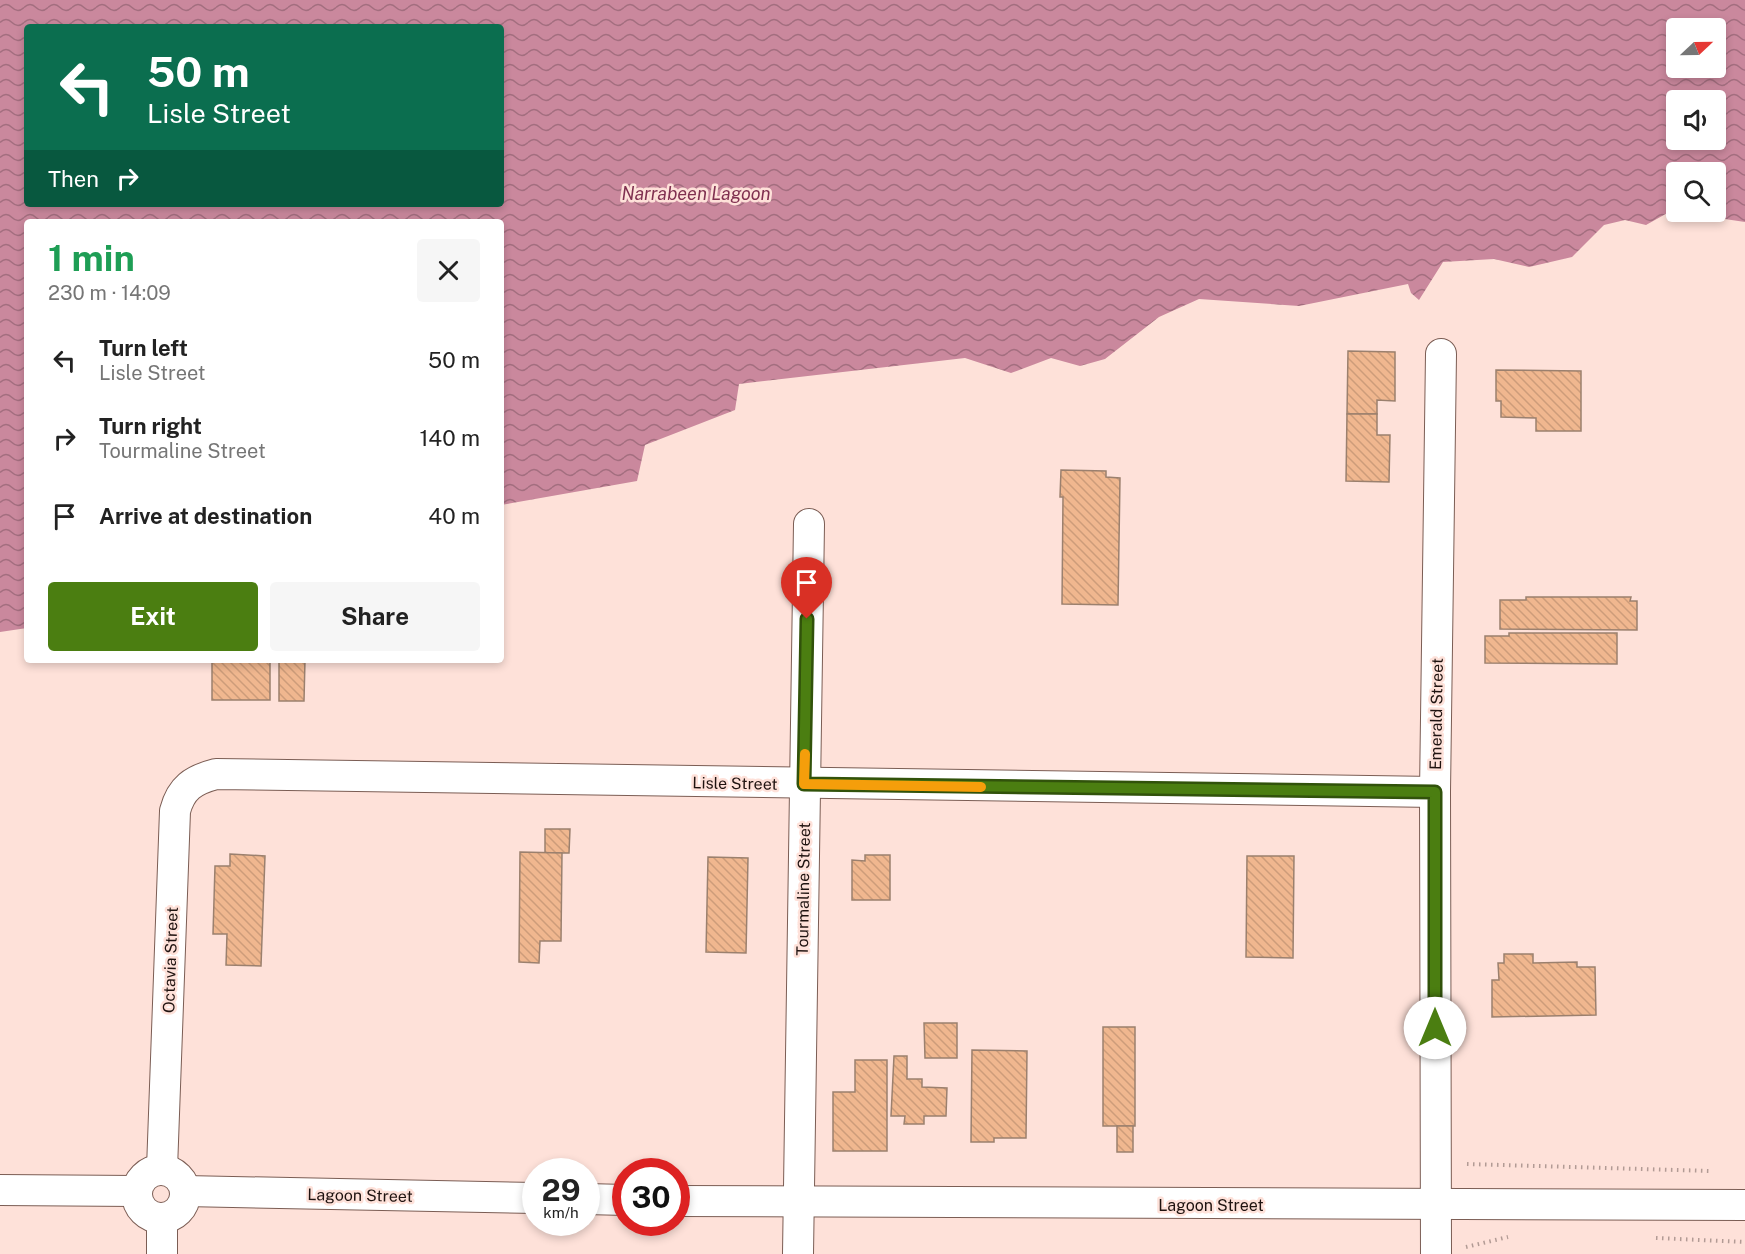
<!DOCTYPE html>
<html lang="en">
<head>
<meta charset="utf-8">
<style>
  body { margin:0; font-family:"Public Sans",sans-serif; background:#f6f6f6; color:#222; height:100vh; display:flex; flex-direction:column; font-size:22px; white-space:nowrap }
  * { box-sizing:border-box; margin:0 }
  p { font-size:20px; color:#767676 }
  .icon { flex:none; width:33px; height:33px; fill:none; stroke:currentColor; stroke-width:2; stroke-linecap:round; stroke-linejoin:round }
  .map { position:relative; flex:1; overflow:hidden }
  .sheet { position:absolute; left:24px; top:219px; width:480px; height:444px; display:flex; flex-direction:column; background:#fff; border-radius:6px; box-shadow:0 3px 9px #0003 }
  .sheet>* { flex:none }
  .hud { position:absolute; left:24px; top:24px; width:480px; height:183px; border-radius:6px; box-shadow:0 3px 9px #0003; background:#0b6e4f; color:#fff; overflow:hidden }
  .needle { width:39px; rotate:68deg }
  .tools { position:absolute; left:1666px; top:18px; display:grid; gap:12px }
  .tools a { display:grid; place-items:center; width:60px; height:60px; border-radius:6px; background:#fff; box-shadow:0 3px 9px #0003; font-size:30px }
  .speed { position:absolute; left:522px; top:1158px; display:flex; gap:12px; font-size:30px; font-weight:700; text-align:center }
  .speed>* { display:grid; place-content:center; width:78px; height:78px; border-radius:50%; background:#fff; box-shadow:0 3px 9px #0003; line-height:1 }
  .speed small { font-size:15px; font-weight:400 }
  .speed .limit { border:9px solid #d22; background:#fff; color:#111 }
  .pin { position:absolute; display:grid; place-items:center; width:51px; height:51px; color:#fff; margin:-62px -26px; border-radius:50% 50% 50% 0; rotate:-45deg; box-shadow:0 0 6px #0007 }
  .pin .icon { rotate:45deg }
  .me { position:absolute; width:66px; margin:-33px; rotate:0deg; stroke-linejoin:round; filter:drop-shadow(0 0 4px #0008) }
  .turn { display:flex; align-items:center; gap:21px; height:126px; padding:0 24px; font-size:27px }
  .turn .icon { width:78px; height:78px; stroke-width:2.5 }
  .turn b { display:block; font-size:42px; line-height:51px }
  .then { display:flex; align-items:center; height:57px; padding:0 24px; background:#0003; gap:12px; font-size:22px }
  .round { display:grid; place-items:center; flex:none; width:63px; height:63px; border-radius:6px; background:#f6f6f6 }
  .headline { display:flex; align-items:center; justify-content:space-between; height:102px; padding:0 24px }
  h1 { font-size:36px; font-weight:700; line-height:45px; color:#1e9e55 }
  .primary-button { display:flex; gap:12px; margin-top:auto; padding:12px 24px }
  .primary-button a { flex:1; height:69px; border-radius:6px; background:#4b7e11; color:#fff; font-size:24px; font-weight:700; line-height:69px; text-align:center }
  .primary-button a+a { background:#f6f6f6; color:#222 }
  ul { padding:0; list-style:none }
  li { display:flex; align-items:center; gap:18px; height:78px; padding:0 24px }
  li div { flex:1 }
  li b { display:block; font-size:22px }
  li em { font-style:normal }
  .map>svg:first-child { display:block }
</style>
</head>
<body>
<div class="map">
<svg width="1745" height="1254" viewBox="0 0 1745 1254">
  <defs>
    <pattern id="water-waves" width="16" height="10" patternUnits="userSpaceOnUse" patternTransform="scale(1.5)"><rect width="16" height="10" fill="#ca889d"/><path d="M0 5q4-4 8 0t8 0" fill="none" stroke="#a36e7f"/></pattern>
    <pattern id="building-back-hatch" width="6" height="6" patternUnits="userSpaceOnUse" patternTransform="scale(1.5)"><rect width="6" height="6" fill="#f0b78f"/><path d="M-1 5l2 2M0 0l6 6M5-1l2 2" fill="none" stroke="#cd9c7a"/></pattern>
  </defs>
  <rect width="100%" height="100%" fill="#fee1d9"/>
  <path fill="url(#water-waves)" fill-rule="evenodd" d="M0,0H1745V222L1671,211L1646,225L1625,220L1604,225L1572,257L1529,267L1494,259L1443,262L1419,300L1411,293L1408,284L1299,306L1199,299L1159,317L1105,359L1080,366L1051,358L1011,373L965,358L739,384L735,410L645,445L637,481L501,505V222H27V628L0,632ZM27,27H501V204H27ZM1677,28H1716V68H1677ZM1677,100H1716V140H1677ZM1677,172H1716V212H1677Z"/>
  <g fill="url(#building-back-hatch)" stroke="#9b806e" stroke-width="1.5">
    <polygon points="1348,351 1395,352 1395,401 1377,400 1377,414 1347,414"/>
    <polygon points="1496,370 1581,371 1581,431 1536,431 1536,418 1501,417 1501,401 1496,401"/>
    <polygon points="1347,414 1377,414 1377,435 1390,435 1389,482 1346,481"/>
    <polygon points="1061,470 1106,471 1106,477 1120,478 1118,605 1062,604 1063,497 1060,497"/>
    <polygon points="1526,597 1631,597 1630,601 1637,601 1637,630 1500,629 1500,600 1526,600"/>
    <polygon points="1509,633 1617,633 1617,664 1485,663 1485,636 1509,636"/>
    <polygon points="218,660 270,660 270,700 212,700 212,661"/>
    <polygon points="279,660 305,660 304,701 279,701"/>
    <polygon points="545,829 570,829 569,853 545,853"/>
    <polygon points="520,852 562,853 561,941 540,941 539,963 519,962"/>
    <polygon points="230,854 265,856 261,966 226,965 227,934 213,934 215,866 230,866"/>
    <polygon points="865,855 890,855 890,900 852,900 852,860 865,861"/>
    <polygon points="1247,856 1294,856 1293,958 1246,957"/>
    <polygon points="708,857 748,858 746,953 706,952"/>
    <polygon points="1504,954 1533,954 1533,963 1577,962 1577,967 1595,967 1596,1015 1492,1017 1492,980 1499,980 1498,963 1504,963"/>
    <polygon points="924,1023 957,1023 957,1058 925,1058"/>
    <rect x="1103" y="1027" width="32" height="99"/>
    <polygon points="972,1050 1027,1051 1026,1138 994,1138 994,1142 971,1142"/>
    <polygon points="894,1056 907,1056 907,1079 922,1079 922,1087 947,1088 946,1116 924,1116 924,1124 904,1124 905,1116 891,1116"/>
    <polygon points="855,1060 887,1060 887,1151 833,1151 833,1092 855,1092"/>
    <rect x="1117" y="1126" width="16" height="26"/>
  </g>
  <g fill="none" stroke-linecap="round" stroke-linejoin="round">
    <defs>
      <g id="minor">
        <path d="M162,1169L175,811C181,788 193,780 216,774L1435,792"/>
        <circle cx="161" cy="1194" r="24"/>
        <polyline points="0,1190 136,1191"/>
        <polyline points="185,1191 536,1198"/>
        <polyline points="586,1199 626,1200"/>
        <polyline points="676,1201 1745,1205"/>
        <polyline points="162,1219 162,1254"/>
        <polyline points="798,1254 809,524"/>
        <polyline points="1436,1254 1435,792 1441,354"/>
      </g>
    </defs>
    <use href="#minor" stroke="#7b5d54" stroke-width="32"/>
    <g stroke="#b29b95" stroke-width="4" stroke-dasharray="1.5 4.5" stroke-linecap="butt">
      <polyline points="1467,1164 1711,1171"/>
      <polyline points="1656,1238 1745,1242"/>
      <polyline points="1466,1247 1508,1237"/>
    </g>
    <use href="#minor" stroke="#fff" stroke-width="30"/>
  </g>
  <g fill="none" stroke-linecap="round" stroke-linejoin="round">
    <defs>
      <polyline id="route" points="807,619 804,784 1435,792 1435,1028"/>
    </defs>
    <use href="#route" stroke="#31520b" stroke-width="15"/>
    <use href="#route" stroke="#4b7e11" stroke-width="10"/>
    <polyline stroke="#f59e0b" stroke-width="10" points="805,754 804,784 981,787"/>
  </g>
  <g text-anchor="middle" stroke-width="5" stroke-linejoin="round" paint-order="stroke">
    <g font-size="16" fill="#1f1310" stroke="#fee1d9">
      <text transform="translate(1436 714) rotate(-89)" y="6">Emerald Street</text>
      <text transform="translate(735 783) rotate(1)" y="6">Lisle Street</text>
      <text transform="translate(803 889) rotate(-89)" y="6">Tourmaline Street</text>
      <text transform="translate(170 960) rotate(-88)" y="6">Octavia Street</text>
      <text transform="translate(360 1195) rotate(1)" y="6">Lagoon Street</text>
      <text x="1211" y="1211">Lagoon Street</text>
    </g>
    <g font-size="18" font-style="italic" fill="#803050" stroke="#fee1d9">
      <text x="696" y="200">Narrabeen Lagoon</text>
    </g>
  </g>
</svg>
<div class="tools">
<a><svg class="needle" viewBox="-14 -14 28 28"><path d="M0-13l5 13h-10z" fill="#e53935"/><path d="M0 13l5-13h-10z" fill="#767676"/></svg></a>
<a><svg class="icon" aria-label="sound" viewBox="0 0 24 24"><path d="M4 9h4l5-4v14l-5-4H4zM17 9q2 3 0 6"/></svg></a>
<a><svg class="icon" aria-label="search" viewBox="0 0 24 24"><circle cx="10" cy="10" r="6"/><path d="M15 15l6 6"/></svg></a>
</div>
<div class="speed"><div>29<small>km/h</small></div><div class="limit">30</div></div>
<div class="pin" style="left:807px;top:619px;background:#d93025"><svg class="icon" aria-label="arrive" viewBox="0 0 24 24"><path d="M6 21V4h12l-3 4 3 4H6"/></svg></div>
<svg class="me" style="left:1435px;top:1028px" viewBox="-20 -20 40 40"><circle r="19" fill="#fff"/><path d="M0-13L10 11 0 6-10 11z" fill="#4b7e11"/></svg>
<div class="hud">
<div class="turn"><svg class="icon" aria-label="left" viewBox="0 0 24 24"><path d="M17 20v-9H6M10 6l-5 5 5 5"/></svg><div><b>50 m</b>Lisle Street</div></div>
<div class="then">Then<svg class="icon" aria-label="right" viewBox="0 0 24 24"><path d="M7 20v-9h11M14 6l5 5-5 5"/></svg></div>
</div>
<section class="sheet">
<div class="headline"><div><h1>1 min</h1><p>230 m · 14:09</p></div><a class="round"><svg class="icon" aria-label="close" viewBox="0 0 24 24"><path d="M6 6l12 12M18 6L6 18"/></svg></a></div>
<ul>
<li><svg class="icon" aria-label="left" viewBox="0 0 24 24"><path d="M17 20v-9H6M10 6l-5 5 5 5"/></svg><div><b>Turn left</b><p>Lisle Street</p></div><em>50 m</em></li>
<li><svg class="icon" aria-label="right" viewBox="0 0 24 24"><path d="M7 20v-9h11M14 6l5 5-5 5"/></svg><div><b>Turn right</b><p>Tourmaline Street</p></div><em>140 m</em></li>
<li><svg class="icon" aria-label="arrive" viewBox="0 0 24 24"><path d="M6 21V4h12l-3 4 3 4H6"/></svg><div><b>Arrive at destination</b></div><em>40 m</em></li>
</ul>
<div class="primary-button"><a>Exit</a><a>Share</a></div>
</section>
</div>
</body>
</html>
